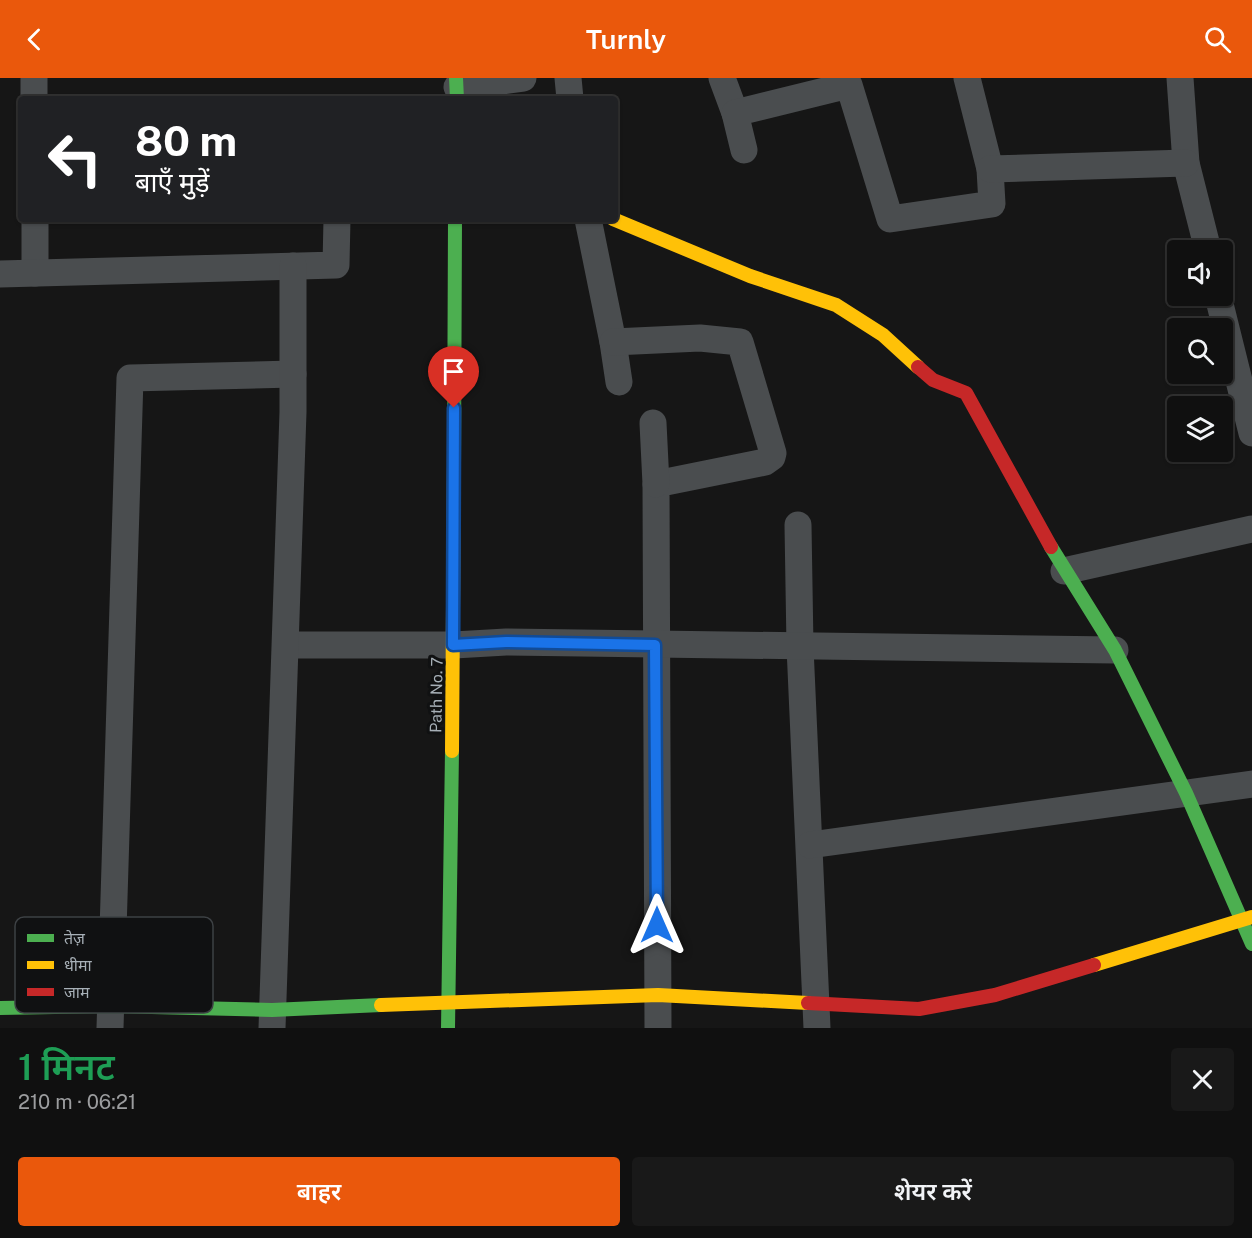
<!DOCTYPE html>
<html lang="hi">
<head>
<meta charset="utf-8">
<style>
  body { margin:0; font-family:"Public Sans","Noto Sans Devanagari",sans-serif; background:#191919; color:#f1f3f6; height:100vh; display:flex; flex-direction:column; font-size:22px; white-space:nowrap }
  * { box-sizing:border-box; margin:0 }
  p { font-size:20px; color:#9c9d9f }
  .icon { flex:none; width:33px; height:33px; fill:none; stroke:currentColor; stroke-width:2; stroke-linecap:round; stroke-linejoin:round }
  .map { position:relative; height:950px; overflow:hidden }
  .drawer { display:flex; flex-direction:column; background:#101010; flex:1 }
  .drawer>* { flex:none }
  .guide { position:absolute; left:18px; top:18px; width:600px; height:126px; border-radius:6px; box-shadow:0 2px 4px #0004,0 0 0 2px #303030; background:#202124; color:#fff; overflow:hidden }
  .controls { position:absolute; left:1167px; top:162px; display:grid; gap:12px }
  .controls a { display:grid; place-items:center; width:66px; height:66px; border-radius:6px; background:#101010; box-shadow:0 2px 4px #0004,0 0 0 2px #303030; font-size:30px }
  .pin { position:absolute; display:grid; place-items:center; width:51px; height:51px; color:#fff; margin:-62px -26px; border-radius:50% 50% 50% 0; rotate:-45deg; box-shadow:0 0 6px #0007 }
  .pin .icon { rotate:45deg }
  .me { position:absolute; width:66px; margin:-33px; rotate:0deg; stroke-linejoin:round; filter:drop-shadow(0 0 4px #0008) }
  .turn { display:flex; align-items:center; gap:21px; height:126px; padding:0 18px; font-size:27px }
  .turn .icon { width:78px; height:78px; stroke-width:2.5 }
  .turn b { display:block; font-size:42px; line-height:51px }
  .round { display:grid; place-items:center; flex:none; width:63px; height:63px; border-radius:6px; background:#191919 }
  .summary { display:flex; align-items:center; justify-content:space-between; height:102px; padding:0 18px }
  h1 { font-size:36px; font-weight:600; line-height:45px; color:#1e9e55 }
  .cta { display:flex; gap:12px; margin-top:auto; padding:12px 18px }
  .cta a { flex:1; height:69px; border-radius:6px; background:#ea580c; color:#fff; font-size:24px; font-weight:600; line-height:69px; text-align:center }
  .cta a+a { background:#191919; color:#f1f3f6 }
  header { display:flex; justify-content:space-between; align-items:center; height:78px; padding:0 18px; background:#ea580c; color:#fff; font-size:27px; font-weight:600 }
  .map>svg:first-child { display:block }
</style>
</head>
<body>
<header><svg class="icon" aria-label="back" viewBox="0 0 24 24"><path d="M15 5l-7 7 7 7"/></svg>Turnly<svg class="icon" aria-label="search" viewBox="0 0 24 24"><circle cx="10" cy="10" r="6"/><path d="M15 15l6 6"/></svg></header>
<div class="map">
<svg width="1252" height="950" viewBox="0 0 1252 950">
  <rect width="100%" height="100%" fill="#161616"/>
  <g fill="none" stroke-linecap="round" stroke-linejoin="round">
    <g stroke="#4a4d4f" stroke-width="27">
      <polyline points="34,0 34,21"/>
      <polyline points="568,0 570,21"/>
      <polyline points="722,0 735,35"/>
      <polyline points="1180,0 1186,85 1208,172"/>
      <polyline points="457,9 523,0"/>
      <polyline points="744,72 735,35 849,7 890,141 992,126 990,91 967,0"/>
      <polyline points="990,91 1186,85"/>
      <polyline points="35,141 35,195"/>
      <polyline points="588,141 613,264 619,304"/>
      <polyline points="0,196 336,187 337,141"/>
      <polyline points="1218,218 1252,355"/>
      <polyline points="613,264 700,260 740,264 773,375 772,379 765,384 656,406 658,950"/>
      <polyline points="653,345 656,406"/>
      <polyline points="798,447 800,569 817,950"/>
      <polyline points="1064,493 1252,451"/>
      <polyline points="286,567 454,567 506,564 1115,572"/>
      <polyline points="810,767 1252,706"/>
      <polyline points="110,950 130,300 293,296"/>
      <polyline points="272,950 293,334 293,188"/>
    </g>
    <g stroke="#4caf50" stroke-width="14">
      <polyline points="456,0 457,21"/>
      <polyline points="454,387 455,141"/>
      <polyline points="1051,469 1115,572 1186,715 1252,866"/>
      <polyline points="0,930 110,928 272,932 381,927"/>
      <polyline points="448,950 452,673"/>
    </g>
    <g stroke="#ffc107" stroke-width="14">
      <polyline points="613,141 750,198 836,227 883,257 918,289"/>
      <polyline points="452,673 454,387"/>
      <polyline points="1094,887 1252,839"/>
      <polyline points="381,927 658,917 808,925"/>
    </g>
    <g stroke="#c62828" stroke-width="14">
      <polyline points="918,289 933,302 966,315 1051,469"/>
      <polyline points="808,925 919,931 995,917 1094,887"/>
    </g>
  </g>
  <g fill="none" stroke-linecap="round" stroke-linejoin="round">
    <defs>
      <polyline id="route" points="454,330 453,567 506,564 655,567 657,847"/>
    </defs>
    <use href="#route" stroke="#114b97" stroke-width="15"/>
    <use href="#route" stroke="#1a73e8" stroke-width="10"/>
  </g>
  <g text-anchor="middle" stroke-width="6" stroke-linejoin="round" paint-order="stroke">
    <g font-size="16" fill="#a7b0b7" stroke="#101112">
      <text transform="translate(436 617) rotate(-89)" y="6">Path No. 7</text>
    </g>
  </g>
  <rect x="15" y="839" width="198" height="96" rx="9" fill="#101112" stroke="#3d4144" stroke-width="1.5"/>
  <rect x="27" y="856" width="27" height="8" fill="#4caf50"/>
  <rect x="27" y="883" width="27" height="8" fill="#ffc107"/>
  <rect x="27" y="910" width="27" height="8" fill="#c62828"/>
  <g font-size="16" fill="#a7b0b7">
    <text x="64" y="866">तेज़</text>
    <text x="64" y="893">धीमा</text>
    <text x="64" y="920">जाम</text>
  </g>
</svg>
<div class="controls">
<a><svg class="icon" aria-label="sound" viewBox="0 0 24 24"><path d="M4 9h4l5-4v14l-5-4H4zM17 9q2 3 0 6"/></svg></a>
<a><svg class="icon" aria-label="search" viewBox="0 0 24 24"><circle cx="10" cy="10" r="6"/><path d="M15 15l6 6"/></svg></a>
<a><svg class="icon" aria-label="layers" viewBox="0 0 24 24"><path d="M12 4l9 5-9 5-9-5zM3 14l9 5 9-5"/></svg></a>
</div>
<div class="pin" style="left:454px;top:330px;background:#d93025"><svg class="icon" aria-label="arrive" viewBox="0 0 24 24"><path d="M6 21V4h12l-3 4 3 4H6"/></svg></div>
<svg class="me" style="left:657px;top:847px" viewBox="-20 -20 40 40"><path d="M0-17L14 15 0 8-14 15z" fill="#1a73e8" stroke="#fff" stroke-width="4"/></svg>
<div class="guide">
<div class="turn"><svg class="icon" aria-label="left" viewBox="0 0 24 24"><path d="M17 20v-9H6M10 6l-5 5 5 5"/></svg><div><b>80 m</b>बाएँ मुड़ें</div></div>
</div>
</div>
<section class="drawer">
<div class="summary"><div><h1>1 मिनट</h1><p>210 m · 06:21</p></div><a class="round"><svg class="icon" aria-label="close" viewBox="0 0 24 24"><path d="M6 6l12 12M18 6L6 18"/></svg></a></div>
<div class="cta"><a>बाहर</a><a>शेयर करें</a></div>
</section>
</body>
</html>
